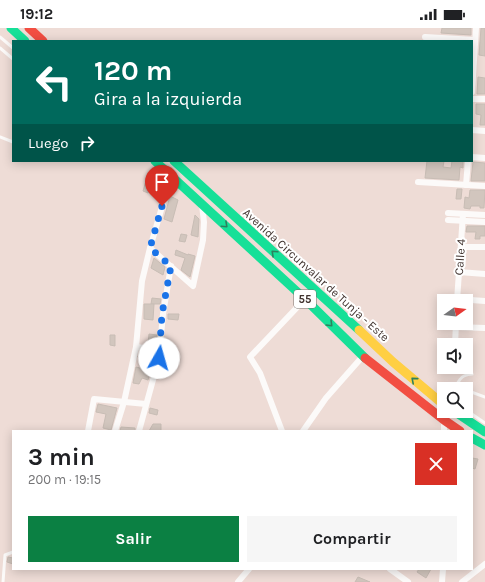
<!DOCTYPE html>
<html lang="es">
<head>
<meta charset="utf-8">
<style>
  body { margin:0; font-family:Karla,sans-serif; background:#f6f6f6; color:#202124; height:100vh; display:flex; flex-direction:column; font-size:15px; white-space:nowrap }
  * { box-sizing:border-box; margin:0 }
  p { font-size:13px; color:#757577 }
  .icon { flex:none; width:22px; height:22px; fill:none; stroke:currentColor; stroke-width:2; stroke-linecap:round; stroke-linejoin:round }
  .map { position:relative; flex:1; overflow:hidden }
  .panel { position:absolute; left:12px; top:402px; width:461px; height:140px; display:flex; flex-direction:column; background:#fff; border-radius:0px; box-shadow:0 2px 10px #0003 }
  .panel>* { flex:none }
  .banner { position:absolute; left:12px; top:12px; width:461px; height:122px; border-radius:0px; box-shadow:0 2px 10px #0003; background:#00695c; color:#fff; overflow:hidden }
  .needle { width:26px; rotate:76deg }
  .tools { position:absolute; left:437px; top:266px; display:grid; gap:8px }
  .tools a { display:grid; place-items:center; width:36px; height:36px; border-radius:0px; background:#fff; box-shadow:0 2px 10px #0003; font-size:20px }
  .pin { position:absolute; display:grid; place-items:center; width:34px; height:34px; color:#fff; margin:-41px -17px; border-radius:50% 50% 50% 0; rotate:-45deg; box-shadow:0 0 4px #0007 }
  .pin .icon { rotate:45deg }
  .me { position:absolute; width:44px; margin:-22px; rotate:7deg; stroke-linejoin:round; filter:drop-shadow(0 0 3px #0008) }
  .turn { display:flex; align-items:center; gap:14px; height:84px; padding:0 16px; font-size:18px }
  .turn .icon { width:52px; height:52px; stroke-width:2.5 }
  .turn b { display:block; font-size:28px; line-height:34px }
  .then { display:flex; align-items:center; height:38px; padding:0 16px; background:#0003; gap:8px; font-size:15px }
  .round { display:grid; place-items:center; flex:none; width:42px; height:42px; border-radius:0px; background:#f6f6f6 }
  .overview { display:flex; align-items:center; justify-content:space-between; height:68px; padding:0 16px }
  h1 { font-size:24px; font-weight:700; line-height:30px }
  .action { display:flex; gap:8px; margin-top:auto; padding:8px 16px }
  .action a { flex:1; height:46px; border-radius:0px; background:#0b8043; color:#fff; font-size:16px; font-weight:700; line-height:46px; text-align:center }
  .action a+a { background:#f6f6f6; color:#202124 }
  .status { display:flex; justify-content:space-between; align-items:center; height:28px; padding:0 20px; background:#fff; direction:ltr }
  .status svg { height:11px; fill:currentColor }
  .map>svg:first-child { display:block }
</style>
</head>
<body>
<div class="status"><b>19:12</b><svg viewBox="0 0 49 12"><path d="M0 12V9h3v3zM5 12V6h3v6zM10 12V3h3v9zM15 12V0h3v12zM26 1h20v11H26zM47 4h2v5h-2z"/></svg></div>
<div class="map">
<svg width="485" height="554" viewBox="0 0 485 554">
  <rect width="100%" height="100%" fill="#eedcd6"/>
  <g fill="#d2c6be" stroke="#c8bdb5">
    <polygon points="442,0 471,0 471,7 441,5"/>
    <polygon points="481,0 485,0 485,28 479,27"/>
    <polygon points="478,49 485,50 485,66 477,66"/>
    <polygon points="476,76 485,76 485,97 480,97 481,87 476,86"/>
    <polygon points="427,133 444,133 443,139 451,140 452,133 463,133 463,140 460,139 459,152 425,150"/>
    <polygon points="473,134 485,135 485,153 471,153"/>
    <polygon points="148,146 153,148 148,165 143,163"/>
    <polygon points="457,161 462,161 461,171 456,171"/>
    <polygon points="470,162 485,162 484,180 480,180 480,178 471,178 470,181 464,180 465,169 469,170"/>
    <polygon points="170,168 178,172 172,194 164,191"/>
    <polygon points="195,187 199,191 198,209 191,207"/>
    <polygon points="467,198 485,198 485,208 480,208 480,211 475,211 476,204 466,204"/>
    <polygon points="181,206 187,207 185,214 179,213"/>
    <polygon points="176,222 188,227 188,226 195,228 190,249 181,242 185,230 175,227"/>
    <polygon points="154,230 165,239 163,247 151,240"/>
    <polygon points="152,270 161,271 160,276 151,276"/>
    <polygon points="144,276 154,276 153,292 144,291"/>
    <polygon points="168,286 179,286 178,292 168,291"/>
    <polygon points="149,306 157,307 156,317 148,316"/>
    <polygon points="110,307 115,307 115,318 110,317"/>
    <polygon points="140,324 155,326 148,352 142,350 139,356 133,355 136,339 144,341 147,331 138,329"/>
    <polygon points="167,326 176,326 176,333 167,332"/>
    <polygon points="98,376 117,380 111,402 103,400 106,386 96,384"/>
    <polygon points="150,380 158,382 157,387 149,385"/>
    <polygon points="153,396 161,396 161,403 149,403"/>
    <polygon points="121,399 135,400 135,403 120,403"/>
    <polygon points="472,430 478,431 475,441 472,440"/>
    <polygon points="8,529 13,530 13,536 7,534"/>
    <polygon points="419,541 431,541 426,550 417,544"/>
    <polygon points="358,549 370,554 355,554"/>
  </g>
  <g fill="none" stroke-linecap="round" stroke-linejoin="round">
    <g stroke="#fcfaf9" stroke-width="3">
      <polyline points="0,9 13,20"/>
      <polyline points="0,20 13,31"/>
      <polyline points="0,109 13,114"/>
      <polyline points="456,358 465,361"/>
      <path d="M454,361C460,352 460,347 472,346"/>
      <polyline points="466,362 485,369"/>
      <polyline points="466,382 485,395"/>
      <polyline points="3,554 5,527 13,524"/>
    </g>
    <g stroke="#fcfaf9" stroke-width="6">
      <polyline points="425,9 475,12"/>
      <polyline points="472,64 476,0"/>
      <polyline points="472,71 485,71"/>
      <polyline points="472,102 485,103"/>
      <polyline points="472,129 485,130"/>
      <polyline points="418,154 485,158"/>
      <polyline points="466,157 468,133"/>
      <polyline points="448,185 485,187"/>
      <polyline points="448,192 485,194"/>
      <polyline points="461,219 485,219"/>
      <polyline points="150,220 193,258 203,212 204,194 202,177"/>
      <polyline points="459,244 485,246"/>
      <polyline points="457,271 485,273"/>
      <polyline points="457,273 463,186"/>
      <polyline points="456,299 485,300"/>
      <polyline points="455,317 456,295"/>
      <polyline points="136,319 160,322"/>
      <polyline points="88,403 94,371 146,376"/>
      <polyline points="115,403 124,374 136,319 142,253 150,220 171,148"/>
      <polyline points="139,403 159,330 163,286 171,238"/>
      <polyline points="282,403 260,345 250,329 305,271"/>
      <polyline points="303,403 326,370 363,328"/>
      <polyline points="444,403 444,392"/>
      <polyline points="390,541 408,554"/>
      <polyline points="238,554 249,541"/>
      <polyline points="442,554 443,541"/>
      <polyline points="462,554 485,536"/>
    </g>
    <g stroke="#16e098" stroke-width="9">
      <polyline points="11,0 25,13"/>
      <polyline points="155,133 305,271 365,330"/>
      <polyline points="174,133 359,302"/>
      <polyline points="454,383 485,404"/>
      <polyline points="472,410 485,417"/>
    </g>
    <polyline stroke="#ffcf43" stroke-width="9" points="359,302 393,334 444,377"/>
    <g stroke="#f24e42" stroke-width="9">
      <polyline points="29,0 43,13"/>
      <polyline points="365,330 444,392 460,403"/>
    </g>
  </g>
  <defs><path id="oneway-chevron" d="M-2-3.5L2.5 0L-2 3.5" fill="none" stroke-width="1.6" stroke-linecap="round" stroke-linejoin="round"/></defs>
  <g stroke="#2d815e">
    <use href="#oneway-chevron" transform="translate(225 197) rotate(43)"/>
    <use href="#oneway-chevron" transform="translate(274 225) rotate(-137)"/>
    <use href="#oneway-chevron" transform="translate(330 296) rotate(45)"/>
    <use href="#oneway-chevron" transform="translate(414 352) rotate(-139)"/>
  </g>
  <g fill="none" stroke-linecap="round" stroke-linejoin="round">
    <polyline stroke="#1a73e8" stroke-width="7" stroke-dasharray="0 12.6" points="159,330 162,286 171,238 150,220 162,178"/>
  </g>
  <g text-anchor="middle" stroke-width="4" stroke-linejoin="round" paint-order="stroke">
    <rect fill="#fff" stroke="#79706d" stroke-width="1" x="294" y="262" width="22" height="18" rx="3"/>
    <g font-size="11" font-weight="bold" fill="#40332f">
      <text x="305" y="275">55</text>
    </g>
    <g font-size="12" fill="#40332f" stroke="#fff">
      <text transform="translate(460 229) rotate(-86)" y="4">Calle 4</text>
      <text transform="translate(316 247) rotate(42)" y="4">Avenida Circunvalar de Tunja - Este</text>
    </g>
  </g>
</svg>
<div class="tools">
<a><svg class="needle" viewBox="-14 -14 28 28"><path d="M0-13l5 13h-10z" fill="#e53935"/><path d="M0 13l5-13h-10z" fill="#757577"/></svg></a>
<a><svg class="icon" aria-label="sound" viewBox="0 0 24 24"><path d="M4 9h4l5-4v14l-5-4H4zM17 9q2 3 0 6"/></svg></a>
<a><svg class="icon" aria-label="search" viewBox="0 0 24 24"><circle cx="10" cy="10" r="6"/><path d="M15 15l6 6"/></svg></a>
</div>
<div class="pin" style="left:162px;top:178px;background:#d93025"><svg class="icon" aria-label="arrive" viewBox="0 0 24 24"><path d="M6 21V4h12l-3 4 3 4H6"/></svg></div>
<svg class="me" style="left:159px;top:330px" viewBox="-20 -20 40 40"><circle r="19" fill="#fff"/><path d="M0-13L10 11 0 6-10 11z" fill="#1a73e8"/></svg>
<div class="banner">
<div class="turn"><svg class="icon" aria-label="left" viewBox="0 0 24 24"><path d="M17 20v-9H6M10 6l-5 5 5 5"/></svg><div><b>120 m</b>Gira a la izquierda</div></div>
<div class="then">Luego<svg class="icon" aria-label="right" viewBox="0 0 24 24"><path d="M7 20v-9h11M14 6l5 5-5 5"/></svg></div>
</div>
<section class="panel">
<div class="overview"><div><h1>3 min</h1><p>200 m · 19:15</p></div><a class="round" style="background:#d93025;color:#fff"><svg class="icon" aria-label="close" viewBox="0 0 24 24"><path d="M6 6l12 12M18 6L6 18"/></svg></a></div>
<div class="action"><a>Salir</a><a>Compartir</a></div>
</section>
</div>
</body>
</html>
